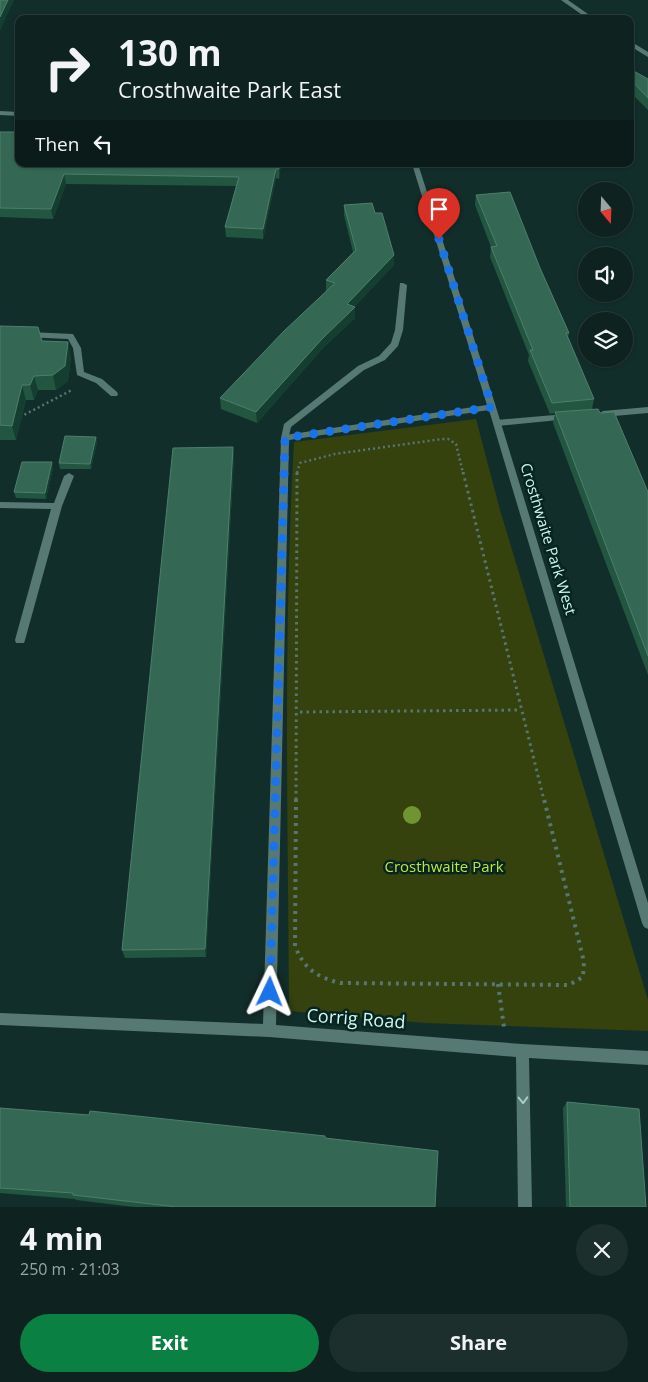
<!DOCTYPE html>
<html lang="en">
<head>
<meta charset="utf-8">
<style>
  body { margin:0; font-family:"Open Sans",sans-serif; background:#1c2f2d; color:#f1f3f6; height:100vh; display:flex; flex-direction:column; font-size:19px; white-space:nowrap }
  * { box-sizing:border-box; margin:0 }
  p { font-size:16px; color:#9ba4a5 }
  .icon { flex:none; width:28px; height:28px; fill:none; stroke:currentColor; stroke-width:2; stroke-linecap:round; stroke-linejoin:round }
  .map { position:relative; height:1207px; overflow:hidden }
  .panel { display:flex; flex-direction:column; background:#0e2220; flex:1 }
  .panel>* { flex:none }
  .hud { position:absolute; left:15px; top:15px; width:619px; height:152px; border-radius:10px; box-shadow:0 1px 4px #0004,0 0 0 1px #2e3f3e; background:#0e2220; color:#f1f3f6; overflow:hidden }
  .needle { width:32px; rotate:161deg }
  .fabs { position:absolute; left:578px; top:182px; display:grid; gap:10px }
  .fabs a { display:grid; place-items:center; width:55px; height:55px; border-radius:50%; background:#0e2220; box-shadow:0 1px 4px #0004,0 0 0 1px #2e3f3e; font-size:25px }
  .pin { position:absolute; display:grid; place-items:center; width:42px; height:42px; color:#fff; margin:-51px -21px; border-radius:50% 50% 50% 0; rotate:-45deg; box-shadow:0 0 5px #0007 }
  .pin .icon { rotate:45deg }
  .me { position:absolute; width:55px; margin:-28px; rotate:2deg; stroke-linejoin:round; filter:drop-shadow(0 0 4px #0008) }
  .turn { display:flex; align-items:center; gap:18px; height:105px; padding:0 20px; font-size:22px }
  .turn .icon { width:65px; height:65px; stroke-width:2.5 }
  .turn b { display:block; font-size:35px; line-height:42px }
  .then { display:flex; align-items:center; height:48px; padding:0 20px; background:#0003; gap:10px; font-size:19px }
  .round { display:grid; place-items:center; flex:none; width:52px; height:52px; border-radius:26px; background:#1c2f2d }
  .head { display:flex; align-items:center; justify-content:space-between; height:85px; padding:0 20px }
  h1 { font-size:30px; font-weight:700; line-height:38px }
  .primary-button { display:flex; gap:10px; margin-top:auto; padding:10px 20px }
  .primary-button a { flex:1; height:58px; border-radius:30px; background:#0b8043; color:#fff; font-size:20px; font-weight:700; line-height:58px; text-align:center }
  .primary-button a+a { background:#1c2f2d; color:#f1f3f6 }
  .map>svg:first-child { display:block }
</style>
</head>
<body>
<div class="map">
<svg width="648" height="1207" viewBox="0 0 648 1207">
  <rect width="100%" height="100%" fill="#122e2a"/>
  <path fill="#35420e" d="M476,419L500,510L648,1000V1031L425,1023L289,1011C288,821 283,631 294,442Z"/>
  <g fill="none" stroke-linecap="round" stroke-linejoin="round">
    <g stroke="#557671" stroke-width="2.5" stroke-dasharray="2 3" stroke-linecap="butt">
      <polyline points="20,417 72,390"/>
      <polyline points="297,473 300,463 335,454 442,439 448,439 456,444 463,473"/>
    </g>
    <g stroke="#557671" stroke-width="3" stroke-dasharray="2.5 4" stroke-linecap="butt">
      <polyline points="463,472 544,800"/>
      <polyline points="300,712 521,710"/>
      <polyline points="296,800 297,472"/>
    </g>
    <g stroke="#557671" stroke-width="4" stroke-dasharray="3 5" stroke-linecap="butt">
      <path d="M296,799L295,946C304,969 317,977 340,983L569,985L583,977L584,962L544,799"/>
      <polyline points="498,984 504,1027"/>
    </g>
    <g fill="#577973" fill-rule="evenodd">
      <polygon points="400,283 403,283 407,285 403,330 398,346 385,360 364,370 291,427 288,440 282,440 281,438 284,424 358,366 379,356 391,343 395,330"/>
      <polygon points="28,332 73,334 81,348 84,372 102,379 117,392 118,394 117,396 111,396 96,383 77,375 73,348 68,339 25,337 24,335"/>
      <polygon points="648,407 648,413 603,417 599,414 603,411"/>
      <polygon points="566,414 570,417 569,419 497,426 493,423 497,420"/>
      <polygon points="69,473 74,476 62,506 25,640 24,643 16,643 15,640 51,509 0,508 0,502 54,503 64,476"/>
    </g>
    <g fill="#577973" fill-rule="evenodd">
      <polygon points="561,0 568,0 595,19 588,19"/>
      <polygon points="630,41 648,52 648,57 630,46"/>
      <polygon points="0,111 19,112 19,116 0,115"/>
      <polygon points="412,164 418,164 496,407 648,903 648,929 644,927 642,923 489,410 289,440 276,1025 522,1044 648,1051 648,1065 529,1058 532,1207 518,1207 516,1057 269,1037 0,1025 0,1013 263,1024 281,438 285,435 487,405"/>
    </g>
  </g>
  <circle fill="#719432" cx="412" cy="815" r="9"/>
  <g fill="#235641">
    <polygon points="630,69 648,79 648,110 630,92"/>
    <polygon points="0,132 19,164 281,164 279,179 276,178 263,239 226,237 225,227 236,186 66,184 53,219 0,217"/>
    <polygon points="476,195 540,268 569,333 568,337 594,399 592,409 600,413 648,492 648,675 553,423 555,413 550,414 528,361 529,355 490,257 491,247 475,205"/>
    <polygon points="344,205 375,213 394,265 354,307 355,318 322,349 257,423 221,409 220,398 327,291 326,291 326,280 353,252 344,215"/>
    <polygon points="0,326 42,341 71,356 68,381 56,390 38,390 34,400 26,400 16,440 0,440"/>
    <polygon points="96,437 97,442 91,469 60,469 59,463"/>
    <polygon points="233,447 234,458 206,957 125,958 122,950"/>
    <polygon points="53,468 46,499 16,498 14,492"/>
    <polygon points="567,1102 646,1207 566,1207 563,1108"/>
    <polygon points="0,1108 325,1138 435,1207 134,1207 76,1200 75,1199 0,1193"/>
  </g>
  <g fill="#143f30">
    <polygon points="8,0 14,0 0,31 0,17"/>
    <polygon points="279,164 281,164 279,179"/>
    <polygon points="276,169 276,178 263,239 263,229"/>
    <polygon points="64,174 66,184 53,219 51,209"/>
    <polygon points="394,255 394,265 348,314 355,307 355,318 322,349 257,423 256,412 347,304"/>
    <polygon points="68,342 71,356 68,381 56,390 53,375"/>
    <polygon points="34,376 38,390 34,400 30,385"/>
    <polygon points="22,385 26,400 16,440 12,426"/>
    <polygon points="96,437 97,442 91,469 90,464"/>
    <polygon points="233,447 234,458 206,957 205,949"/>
    <polygon points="52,462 53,468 46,499 45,493"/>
  </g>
  <g fill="#356854" stroke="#4e7e6d">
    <polygon points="0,0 8,0 0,17"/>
    <polygon points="630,69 648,79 648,98 630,79"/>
    <polygon points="0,132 19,132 19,164 279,164 279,169 276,169 263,229 225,227 239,177 64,174 51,209 0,208"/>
    <polygon points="510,192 540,268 569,333 566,333 594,399 552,403 530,350 533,350 491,247 497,246 476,195"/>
    <polygon points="372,203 375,213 382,213 394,255 347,304 355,307 322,339 256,412 220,398 284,331 335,283 326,280 356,250 344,205"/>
    <polygon points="0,326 38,327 42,341 68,342 65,366 53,375 34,376 30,385 22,385 12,426 0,425"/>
    <polygon points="598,409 600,413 614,412 648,492 648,656 555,412"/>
    <polygon points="65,436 96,437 90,464 59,463"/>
    <polygon points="233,447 205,949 122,950 173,448"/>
    <polygon points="22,462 52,462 45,493 14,492"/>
    <polygon points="567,1102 639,1109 646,1207 570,1207"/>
    <polygon points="0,1108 89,1115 90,1111 325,1136 325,1138 438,1151 435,1207 177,1207 73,1195 73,1193 0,1188"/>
  </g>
  <defs><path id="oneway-chevron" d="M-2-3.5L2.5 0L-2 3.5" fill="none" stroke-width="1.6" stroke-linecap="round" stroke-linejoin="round" transform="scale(1.25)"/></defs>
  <use stroke="#a5ccc5" href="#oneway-chevron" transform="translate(523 1100) rotate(89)"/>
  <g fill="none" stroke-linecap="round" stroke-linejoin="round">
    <polyline stroke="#1a73e8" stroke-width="9" stroke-dasharray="0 16.2" points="270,992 285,438 492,407 439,239"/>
  </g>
  <g text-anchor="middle" stroke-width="5" stroke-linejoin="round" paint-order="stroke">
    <g font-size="15" fill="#cff9f1" stroke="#072420">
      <text transform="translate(548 539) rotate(73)" y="5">Crosthwaite Park West</text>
    </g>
    <g font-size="15" fill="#bee838" stroke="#072420">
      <text x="444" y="872">Crosthwaite Park</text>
    </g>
    <g font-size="18" fill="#cff9f1" stroke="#072420">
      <text transform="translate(356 1019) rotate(4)" y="6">Corrig Road</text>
    </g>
  </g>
</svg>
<div class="fabs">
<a><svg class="needle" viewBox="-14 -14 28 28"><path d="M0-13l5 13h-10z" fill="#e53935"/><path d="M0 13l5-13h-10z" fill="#9ba4a5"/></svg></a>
<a><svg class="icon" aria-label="sound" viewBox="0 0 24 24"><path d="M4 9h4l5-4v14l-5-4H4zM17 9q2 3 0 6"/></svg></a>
<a><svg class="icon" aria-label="layers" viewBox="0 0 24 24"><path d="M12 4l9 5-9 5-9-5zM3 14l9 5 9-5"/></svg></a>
</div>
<div class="pin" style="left:439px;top:239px;background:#d93025"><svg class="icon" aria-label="arrive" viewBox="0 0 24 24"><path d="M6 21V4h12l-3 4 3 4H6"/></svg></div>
<svg class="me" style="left:270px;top:992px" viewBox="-20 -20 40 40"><path d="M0-17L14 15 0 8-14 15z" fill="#1a73e8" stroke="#fff" stroke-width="4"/></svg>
<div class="hud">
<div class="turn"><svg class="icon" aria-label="right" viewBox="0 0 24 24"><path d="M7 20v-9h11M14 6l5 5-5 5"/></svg><div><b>130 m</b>Crosthwaite Park East</div></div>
<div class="then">Then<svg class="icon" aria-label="left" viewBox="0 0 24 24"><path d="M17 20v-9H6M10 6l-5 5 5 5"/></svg></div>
</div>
</div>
<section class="panel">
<div class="head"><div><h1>4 min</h1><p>250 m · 21:03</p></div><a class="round"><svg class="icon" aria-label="close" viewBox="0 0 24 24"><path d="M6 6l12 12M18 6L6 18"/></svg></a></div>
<div class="primary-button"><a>Exit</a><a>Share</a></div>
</section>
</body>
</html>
